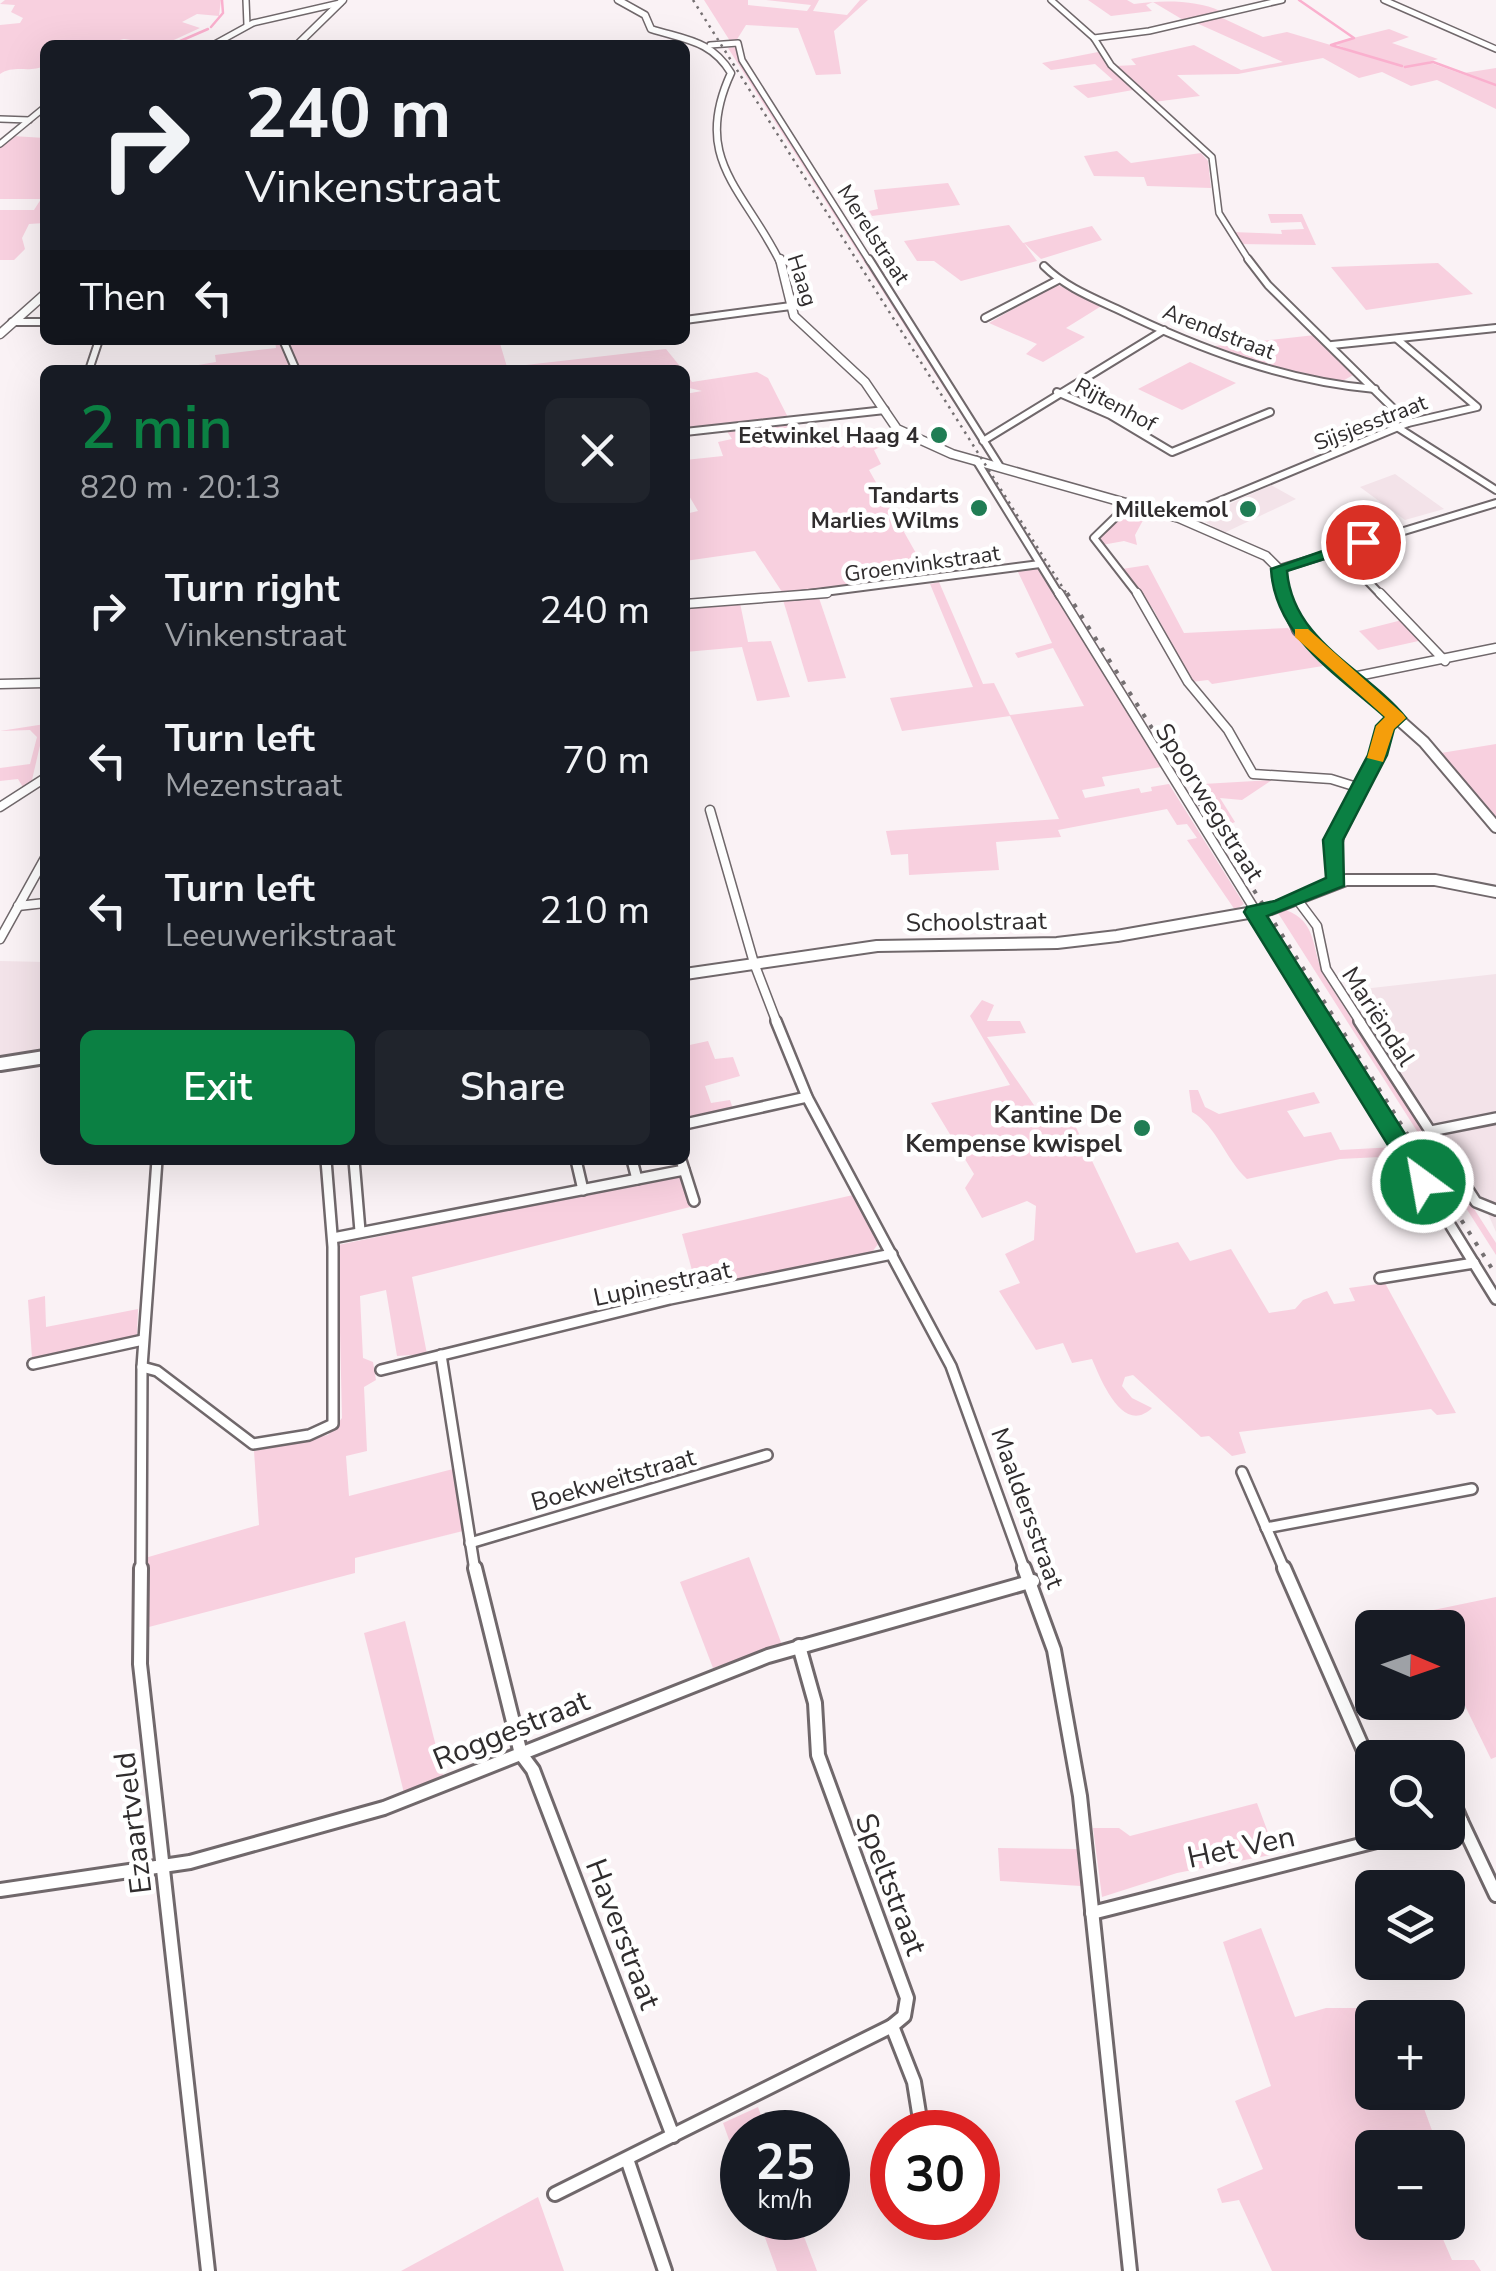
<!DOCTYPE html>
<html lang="en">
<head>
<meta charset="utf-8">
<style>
  body { margin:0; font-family:"Nunito Sans",sans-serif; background:#20242c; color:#f1f3f6; height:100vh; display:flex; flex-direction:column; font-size:38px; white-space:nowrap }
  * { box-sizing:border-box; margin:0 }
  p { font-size:32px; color:#9ea1a6 }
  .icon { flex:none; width:55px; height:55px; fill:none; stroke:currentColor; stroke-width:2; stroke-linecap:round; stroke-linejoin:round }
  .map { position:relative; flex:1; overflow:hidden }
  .sheet { position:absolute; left:40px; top:365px; width:650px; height:800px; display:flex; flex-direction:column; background:#171b24; border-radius:15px; box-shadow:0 10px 40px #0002 }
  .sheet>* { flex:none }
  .top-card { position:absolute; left:40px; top:40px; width:650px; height:305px; border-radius:15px; box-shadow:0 10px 40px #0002; background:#171b24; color:#f1f3f6; overflow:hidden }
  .needle { width:65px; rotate:92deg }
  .controls { position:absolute; left:1355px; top:1610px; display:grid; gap:20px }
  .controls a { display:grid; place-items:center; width:110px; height:110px; border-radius:15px; background:#171b24; box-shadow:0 10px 40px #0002; font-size:50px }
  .speed { position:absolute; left:720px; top:2110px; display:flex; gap:20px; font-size:50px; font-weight:700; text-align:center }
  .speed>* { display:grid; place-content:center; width:130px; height:130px; border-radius:50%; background:#171b24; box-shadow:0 10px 40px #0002; line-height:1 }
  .speed small { font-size:25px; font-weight:400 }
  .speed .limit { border:15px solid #d22; background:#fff; color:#111 }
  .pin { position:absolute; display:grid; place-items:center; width:85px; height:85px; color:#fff; margin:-42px; border:5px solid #fff; border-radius:50%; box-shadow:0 2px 10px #0007 }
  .me { position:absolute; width:110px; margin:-55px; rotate:328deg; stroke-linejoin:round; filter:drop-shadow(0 0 8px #0008) }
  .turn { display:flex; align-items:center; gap:35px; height:210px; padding:0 40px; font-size:45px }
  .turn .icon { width:130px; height:130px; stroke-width:2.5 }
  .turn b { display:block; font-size:70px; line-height:85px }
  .then { display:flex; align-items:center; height:95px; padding:0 40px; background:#0003; gap:20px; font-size:38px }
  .round { display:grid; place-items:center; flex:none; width:105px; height:105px; border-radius:15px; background:#20242c }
  .head { display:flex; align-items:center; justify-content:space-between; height:170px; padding:0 40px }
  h1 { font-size:60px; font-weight:600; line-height:75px; color:#0b8043 }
  .action { display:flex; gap:20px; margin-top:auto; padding:20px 40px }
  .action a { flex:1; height:115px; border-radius:15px; background:#0b8043; color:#fff; font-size:40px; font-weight:600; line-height:115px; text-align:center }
  .action a+a { background:#20242c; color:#f1f3f6 }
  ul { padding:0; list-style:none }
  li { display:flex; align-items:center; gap:30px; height:150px; padding:0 40px }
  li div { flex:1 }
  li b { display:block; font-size:38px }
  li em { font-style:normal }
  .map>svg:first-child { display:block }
</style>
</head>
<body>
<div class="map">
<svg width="1496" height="2271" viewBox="0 0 1496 2271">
  <rect width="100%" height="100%" fill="#faf2f5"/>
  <g fill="#f3e3e9">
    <polygon points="1395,474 1444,509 1405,520 1360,487"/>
    <polygon points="1271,485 1296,499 1224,533 1199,518"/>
    <polygon points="0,961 45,962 45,1055 0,1061"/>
    <polygon points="1496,974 1496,1232 1482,1200 1345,991"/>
  </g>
  <g fill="#f8d0df">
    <path d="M5,0H221L219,16L197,14L182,22L200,28L163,45L124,39L99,45H45V65C31,74 15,64 0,74V25L20,23L23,18L11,12L15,5L0,4Z"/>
    <polygon points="704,0 748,0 748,5 807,11 811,5 766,0 819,0 813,11 847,15 860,0 868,0 834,31 841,74 816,75 798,28 746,25 736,41 730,41"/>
    <path d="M1088,0H1127L1134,4C1162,0 1197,0 1220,11L1185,21L1153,2L1146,5L1152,11L1111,16Z"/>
    <polygon points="1216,15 1263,37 1287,32 1354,52 1333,43 1389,29 1409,37 1392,43 1438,59 1428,62 1488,83 1464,73 1496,68 1496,109 1437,80 1411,86 1382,72 1359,78 1323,58 1238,74 1177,75 1200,96 1154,102 1115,66 1136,65 1131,59 1194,45 1241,70 1283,62 1192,21"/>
    <polygon points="737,47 739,59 955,400 953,402 728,48"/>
    <polygon points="1098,52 1133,90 1088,98 1073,86 1113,80 1095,64 1051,70 1042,63"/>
    <polygon points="12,136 45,138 45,223 29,224 22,238 25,249 14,260 0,260 0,210 34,210 41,199 0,199 0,146"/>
    <polygon points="1117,151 1131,163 1201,153 1208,161 1211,188 1147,186 1144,177 1094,176 1084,156"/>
    <polygon points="948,183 960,205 872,216 869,211 878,209 874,190"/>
    <polygon points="1268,214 1302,214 1316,245 1239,244 1232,232 1282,234 1281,230 1304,229 1301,222 1271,223"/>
    <polygon points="1009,225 1023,243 1092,226 1102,240 1041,259 1024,243 1037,261 961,281 934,261 917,261 904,241"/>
    <polygon points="1438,263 1473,294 1366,310 1331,267"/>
    <polygon points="1056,284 1103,305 1066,328 1085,337 1043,362 1026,354 1037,344 989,323"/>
    <polygon points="1315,335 1355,374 1339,383 1291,374 1214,346"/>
    <polygon points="275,340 280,340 292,370 168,370 216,362 215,355 276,348"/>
    <polygon points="286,340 499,340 507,367 666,349 683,370 299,370"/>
    <polygon points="1190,362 1236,383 1182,410 1138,389"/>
    <polygon points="685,372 692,382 757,372 768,378 802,445 894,431 901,437 874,450 881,464 869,470 930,578 784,595 755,551 685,561 685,514 698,511 685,489 685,460 723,456 718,442 732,439 726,430 685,435 685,394 702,391 685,387"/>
    <polygon points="1137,508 1148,511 1135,535 1137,545 1124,541 1102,545 1098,536 1127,510"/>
    <polygon points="1148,565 1184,633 1288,628 1323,666 1212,684 1208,680 1192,682 1153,609 1122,569"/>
    <polygon points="1038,569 1161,767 1102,777 1105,786 1082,790 1085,798 1139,788 1141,793 1152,791 1151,787 1169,784 1244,904 1235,910 1187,840 1197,838 1187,824 1177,825 1167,809 1058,830 1061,837 996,842 999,870 909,875 908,854 891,855 886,831 1059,819 1010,716 902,731 890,698 973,687 930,584 939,582 983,684 994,683 1010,715 1084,706 1053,648 1018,658 1015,653 1052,643 1017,570"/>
    <polygon points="819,598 846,678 808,682 783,600"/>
    <polygon points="740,603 748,642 771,641 790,697 757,701 742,647 685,652 685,607"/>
    <polygon points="1402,620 1423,640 1378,650 1359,631"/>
    <polygon points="45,724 32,780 24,789 18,779 0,781 0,768 30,764 37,737 30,730 0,731"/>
    <polygon points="1496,744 1496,818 1441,753"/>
    <polygon points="1272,780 1242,800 1220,798 1235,822 1226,826 1203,784"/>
    <path d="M1286,910C1318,922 1311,949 1324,976L1496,1243V1255L1278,913Z"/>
    <path d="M982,1000L994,1005L987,1021H1020L1026,1033L987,1037L1047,1124L1072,1119L1136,1253L1178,1242L1190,1261L1231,1249L1269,1313L1295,1309L1303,1300L1327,1291L1334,1304L1355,1301L1349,1288L1385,1283L1456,1413L1437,1415L1431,1409L1239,1432L1246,1453L1232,1456L1209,1436L1201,1437L1133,1375L1125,1377L1122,1386L1132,1398L1152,1408C1123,1436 1101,1380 1092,1359L1072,1363L1063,1343L1036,1350L999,1291L1020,1283L1005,1254L1034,1240L1036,1206L1027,1201L982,1218L965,1188L974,1174L931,1103L1010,1085L970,1016Z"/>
    <polygon points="708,1041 715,1059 733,1057 740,1076 705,1086 711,1103 730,1100 733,1109 685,1119 685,1046"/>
    <path d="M1189,1090H1198L1205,1107L1219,1114L1314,1092L1320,1103L1287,1111L1304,1137L1331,1132L1340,1150L1395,1147L1401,1156L1340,1159L1247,1179C1225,1159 1217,1126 1192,1112Z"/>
    <polygon points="680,1174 690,1207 412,1277 427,1354 397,1356 386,1290 360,1296 363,1358 373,1362 376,1380 364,1387 367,1451 346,1456 349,1496 453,1469 463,1531 355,1558 355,1573 145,1628 145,1558 259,1525 254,1451 328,1435 342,1418 338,1245"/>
    <polygon points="853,1195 879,1243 872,1252 698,1292 682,1234"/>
    <polygon points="45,1296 46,1327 138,1309 137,1335 32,1358 28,1300"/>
    <polygon points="749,1557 782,1645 713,1668 680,1582"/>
    <polygon points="1496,1597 1496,1757 1491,1759 1448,1671 1448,1628 1426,1627 1419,1613"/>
    <polygon points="405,1621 444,1779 404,1793 364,1633"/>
    <polygon points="1257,1803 1276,1854 1177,1873 1102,1897 1093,1828 1119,1828 1130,1836"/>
    <polygon points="998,1848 1077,1849 1081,1886 1000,1881"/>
    <polygon points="1261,1928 1295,2017 1326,2008 1381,2008 1385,2017 1372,2018 1372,2092 1434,2093 1436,2099 1422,2103 1438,2147 1372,2148 1372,2222 1436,2223 1452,2260 1474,2260 1481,2271 1272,2271 1239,2200 1222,2203 1217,2189 1263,2169 1235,2101 1271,2086 1223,1942"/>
    <polygon points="758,2107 767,2132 742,2132 742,2176 723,2123"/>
    <polygon points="538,2197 564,2271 401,2271"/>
    <polygon points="758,2218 797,2218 817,2271 777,2271"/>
  </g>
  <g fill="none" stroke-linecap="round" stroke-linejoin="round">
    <g stroke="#fab0ce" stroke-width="2.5">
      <polyline points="1299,0 1354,38 1331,45 1402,66"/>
      <polyline points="211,27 223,13 222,0"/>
      <polyline points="171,45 208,29"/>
      <polyline points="1405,67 1433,62 1496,85"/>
    </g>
    <defs>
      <g id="minor-far4">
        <polyline points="246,0 247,25"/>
        <polyline points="1051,0 1094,38 1111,65 1212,157 1219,213 1250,262"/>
        <polyline points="1384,0 1496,49"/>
        <polyline points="1094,38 1149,31 1282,0"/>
        <polyline points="213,45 253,23 340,3"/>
        <polyline points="710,45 738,43 742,60 870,262"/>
        <polyline points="0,119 29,120"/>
        <polyline points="0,144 45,107"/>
      </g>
      <g id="minor-far3">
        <polyline points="869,259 999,465"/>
        <polyline points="1248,259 1268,285 1408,423"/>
        <path d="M1044,266C1064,286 1091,297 1117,309C1199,349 1284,381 1375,389"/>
        <polyline points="985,318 1058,280"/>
        <polyline points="685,320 791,306"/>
        <polyline points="12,322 45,322"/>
        <polyline points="283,340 296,370"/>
        <polyline points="1332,345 1496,328"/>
        <polyline points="89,370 99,340"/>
        <polyline points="1057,392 1110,415 1172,452 1270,412"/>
        <polyline points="1397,427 1496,490"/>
        <polyline points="685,432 885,410"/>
        <polyline points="983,441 1164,330"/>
        <polyline points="976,460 1060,596"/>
        <polyline points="1129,504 1094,538 1139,596"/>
        <polyline points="1179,518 1408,423 1477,407 1397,339"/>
        <polyline points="1279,569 1496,503"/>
        <polyline points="1360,573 1382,596"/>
        <polyline points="793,596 1040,564"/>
      </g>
      <g id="minor-far2">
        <polyline points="1059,593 1325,1023"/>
        <polyline points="1137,593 1188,682 1228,730 1253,774 1331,779 1360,788"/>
        <polyline points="1380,593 1445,661"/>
        <polyline points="685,604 827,593"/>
        <polyline points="1348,678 1496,648"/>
        <polyline points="0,684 45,683"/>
        <polyline points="0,807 45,778"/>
        <polyline points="710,810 754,963 777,1023"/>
        <path d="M1337,882C1329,822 1369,781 1385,726L1397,718"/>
        <polyline points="1296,898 1317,926 1326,969 1361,1023"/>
        <polyline points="18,906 45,903"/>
        <polyline points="0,939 45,858"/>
      </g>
      <g id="minor-far1">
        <polyline points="776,1021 807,1097 951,1366 1025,1571"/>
        <polyline points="1324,1021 1496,1299"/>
        <polyline points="1359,1021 1476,1202 1496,1210"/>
        <polyline points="685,1124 807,1097"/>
        <polyline points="1431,1131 1496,1118"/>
        <polyline points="354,1160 360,1231"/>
        <polyline points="576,1160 583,1190"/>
        <polyline points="632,1160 637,1179"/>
        <polyline points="681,1160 694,1201"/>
        <polyline points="333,1238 684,1170"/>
        <polyline points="1380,1278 1474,1263"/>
        <polyline points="441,1355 475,1571"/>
        <polyline points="33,1364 143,1340"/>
        <polyline points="142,1367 157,1371 253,1444 309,1435 333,1424 333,1247 326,1160"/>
        <polyline points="381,1370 670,1299 892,1254"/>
        <polyline points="1242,1472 1285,1571"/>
        <polyline points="1266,1528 1472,1489"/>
        <polyline points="470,1543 767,1455"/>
        <polyline points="141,1571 142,1367 157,1160"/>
      </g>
      <g id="minor">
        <polyline points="141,1568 140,1664 208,2271"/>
        <polyline points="475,1568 521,1754 533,1770 673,2136"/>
        <polyline points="1024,1568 1054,1650 1080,1796 1130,2271"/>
        <polyline points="1284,1568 1372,1769"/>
        <polyline points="799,1646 815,1703 818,1755 907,1998 904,2016 892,2026 914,2082 922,2132"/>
        <polyline points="1448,1790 1461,1821"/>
        <polyline points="1448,1824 1461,1821 1496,1895"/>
        <polyline points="0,1890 190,1862 384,1808 768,1656 1033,1581"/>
        <polyline points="1092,1913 1412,1832"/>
        <polyline points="627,2159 665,2271"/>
        <polyline points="555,2194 892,2026"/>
        <polyline points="926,2226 928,2218"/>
      </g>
      <g id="tertiary-far3">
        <path d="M618,0L645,15L651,29C685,40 711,40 731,73C691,159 744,189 780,262"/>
        <polyline points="297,45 343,0"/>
      </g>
      <g id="tertiary-far2">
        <polyline points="780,259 794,316 865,382 897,429 952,454 1179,518 1266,556 1279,569 1282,596"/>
        <polyline points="0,334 45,294"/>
      </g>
      <g id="tertiary-far1">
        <polyline points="1282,593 1298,630 1424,742 1496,827"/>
        <polyline points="685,974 877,946 1057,943 1117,936 1271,909 1346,880 1435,880 1496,892"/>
      </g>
      <polyline id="tertiary" points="0,1064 45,1057"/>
    </defs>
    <use href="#minor-far4" stroke="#70686b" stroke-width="8"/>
    <use href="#minor-far3" stroke="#70686b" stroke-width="10"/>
    <use href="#minor-far2" stroke="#70686b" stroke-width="11"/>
    <use href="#minor-far1" stroke="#70686b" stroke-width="14"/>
    <use href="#minor" stroke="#70686b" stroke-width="18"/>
    <use href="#tertiary-far3" stroke="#70686b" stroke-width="9"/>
    <use href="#tertiary-far2" stroke="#70686b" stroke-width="11"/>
    <use href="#tertiary-far1" stroke="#70686b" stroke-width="14"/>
    <use href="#tertiary" stroke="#70686b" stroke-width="18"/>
    <use href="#minor-far4" stroke="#fff" stroke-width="5"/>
    <use href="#minor-far3" stroke="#fff" stroke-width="6"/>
    <use href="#minor-far2" stroke="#fff" stroke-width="8"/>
    <use href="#minor-far1" stroke="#fff" stroke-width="9"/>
    <use href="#minor" stroke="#fff" stroke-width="12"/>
    <use href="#tertiary-far3" stroke="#fff" stroke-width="6"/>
    <use href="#tertiary-far2" stroke="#fff" stroke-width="8"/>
    <use href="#tertiary-far1" stroke="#fff" stroke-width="10"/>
    <use href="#tertiary" stroke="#fff" stroke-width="12"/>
    <polyline stroke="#757072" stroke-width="2.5" stroke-dasharray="2.5 5" stroke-linecap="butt" points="693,0 1068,596"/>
    <polyline stroke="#757072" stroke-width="4" stroke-dasharray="4 9" stroke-linecap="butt" points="1067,593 1496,1275"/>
  </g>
  <path fill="#0b8043" stroke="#07532c" stroke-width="2.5" d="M1363,537L1371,542L1368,545L1287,571C1293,642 1365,668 1406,718L1394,729L1387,755L1343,840L1344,886L1267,916L1431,1175L1434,1182L1423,1191L1415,1189L1244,912L1247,907L1275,901L1326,878L1323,840L1368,755L1376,726L1385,717C1338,675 1275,637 1271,569Z"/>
  <polygon fill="#f59e0b" points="1295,629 1308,629 1403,714 1406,718 1394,729 1383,762 1367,758 1376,726 1385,717 1295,637"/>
  <g fill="#207d54" stroke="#fff" stroke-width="4">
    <circle cx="939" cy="435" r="10"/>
    <circle cx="979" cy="508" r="10"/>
    <circle cx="1248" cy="509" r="10"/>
    <circle cx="1142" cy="1128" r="10"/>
  </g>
  <g text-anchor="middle" stroke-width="9" stroke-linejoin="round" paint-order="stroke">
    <g font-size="22" fill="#302d2e" stroke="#fff">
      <text transform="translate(874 234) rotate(57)" y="8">Merelstraat</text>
      <text transform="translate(803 280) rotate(72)" y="8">Haag</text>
      <text transform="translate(1219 331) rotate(21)" y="8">Arendstraat</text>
      <text transform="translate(1116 404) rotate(28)" y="8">Rijtenhof</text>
      <text transform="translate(1370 422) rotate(-21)" y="8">Sijsjesstraat</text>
      <text transform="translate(922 563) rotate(-8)" y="8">Groenvinkstraat</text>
    </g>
    <g font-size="22" font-weight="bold" fill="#302d2e" stroke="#fff" text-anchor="end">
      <text x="919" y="443">Eetwinkel Haag 4</text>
      <text x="959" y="503">Tandarts<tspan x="959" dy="25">Marlies Wilms</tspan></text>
      <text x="1228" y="517">Millekemol</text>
    </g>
    <g font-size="25" fill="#302d2e" stroke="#fff">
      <text transform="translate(1210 802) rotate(58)" y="9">Spoorwegstraat</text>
      <text transform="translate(976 921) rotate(-1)" y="9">Schoolstraat</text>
      <text transform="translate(1379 1016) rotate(57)" y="9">Mariëndal</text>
      <text transform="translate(662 1283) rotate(-12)" y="9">Lupinestraat</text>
      <text transform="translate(613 1479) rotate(-16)" y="9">Boekweitstraat</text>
      <text transform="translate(1028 1508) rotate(70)" y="9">Maaldersstraat</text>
    </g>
    <g font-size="25" font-weight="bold" fill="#302d2e" stroke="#fff" text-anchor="end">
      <text x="1122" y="1123">Kantine De<tspan x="1122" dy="29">Kempense kwispel</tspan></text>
    </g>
    <g font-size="30" fill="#302d2e" stroke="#fff">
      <text transform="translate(511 1730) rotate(-22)" y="10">Roggestraat</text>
      <text transform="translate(133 1823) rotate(-97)" y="10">Ezaartveld</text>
      <text transform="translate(1241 1847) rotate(-12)" y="10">Het Ven</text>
      <text transform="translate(891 1884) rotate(69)" y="10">Speltstraat</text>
      <text transform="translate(623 1934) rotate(69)" y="10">Haverstraat</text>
    </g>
  </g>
</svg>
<div class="controls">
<a><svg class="needle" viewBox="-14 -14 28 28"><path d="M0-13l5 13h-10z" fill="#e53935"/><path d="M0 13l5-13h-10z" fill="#9ea1a6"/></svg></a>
<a><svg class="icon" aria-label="search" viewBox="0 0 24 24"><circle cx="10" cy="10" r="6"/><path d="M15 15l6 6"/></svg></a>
<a><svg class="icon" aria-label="layers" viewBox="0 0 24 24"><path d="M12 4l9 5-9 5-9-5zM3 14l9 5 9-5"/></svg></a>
<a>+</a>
<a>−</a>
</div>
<div class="speed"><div>25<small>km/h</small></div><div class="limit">30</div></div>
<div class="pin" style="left:1363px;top:542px;background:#d93025"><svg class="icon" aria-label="arrive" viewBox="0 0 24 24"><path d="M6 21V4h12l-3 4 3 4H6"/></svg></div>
<svg class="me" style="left:1423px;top:1182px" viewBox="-20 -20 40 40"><circle r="17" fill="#0b8043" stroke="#fff" stroke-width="3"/><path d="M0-11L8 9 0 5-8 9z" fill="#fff"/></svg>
<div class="top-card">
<div class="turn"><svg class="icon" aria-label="right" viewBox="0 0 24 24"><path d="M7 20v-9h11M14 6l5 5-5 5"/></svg><div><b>240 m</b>Vinkenstraat</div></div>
<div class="then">Then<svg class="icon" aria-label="left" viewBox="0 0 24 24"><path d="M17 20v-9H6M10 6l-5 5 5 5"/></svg></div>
</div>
<section class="sheet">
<div class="head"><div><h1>2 min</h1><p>820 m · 20:13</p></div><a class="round"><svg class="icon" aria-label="close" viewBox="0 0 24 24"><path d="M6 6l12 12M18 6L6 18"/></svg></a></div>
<ul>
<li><svg class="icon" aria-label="right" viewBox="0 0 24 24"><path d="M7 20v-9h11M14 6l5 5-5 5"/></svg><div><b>Turn right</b><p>Vinkenstraat</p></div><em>240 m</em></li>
<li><svg class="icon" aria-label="left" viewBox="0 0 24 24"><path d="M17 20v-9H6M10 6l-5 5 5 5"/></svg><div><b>Turn left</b><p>Mezenstraat</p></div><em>70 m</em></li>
<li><svg class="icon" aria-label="left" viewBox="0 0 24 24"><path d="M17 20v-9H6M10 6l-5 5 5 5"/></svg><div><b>Turn left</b><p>Leeuwerikstraat</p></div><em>210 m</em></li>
</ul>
<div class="action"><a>Exit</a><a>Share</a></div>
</section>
</div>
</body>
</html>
